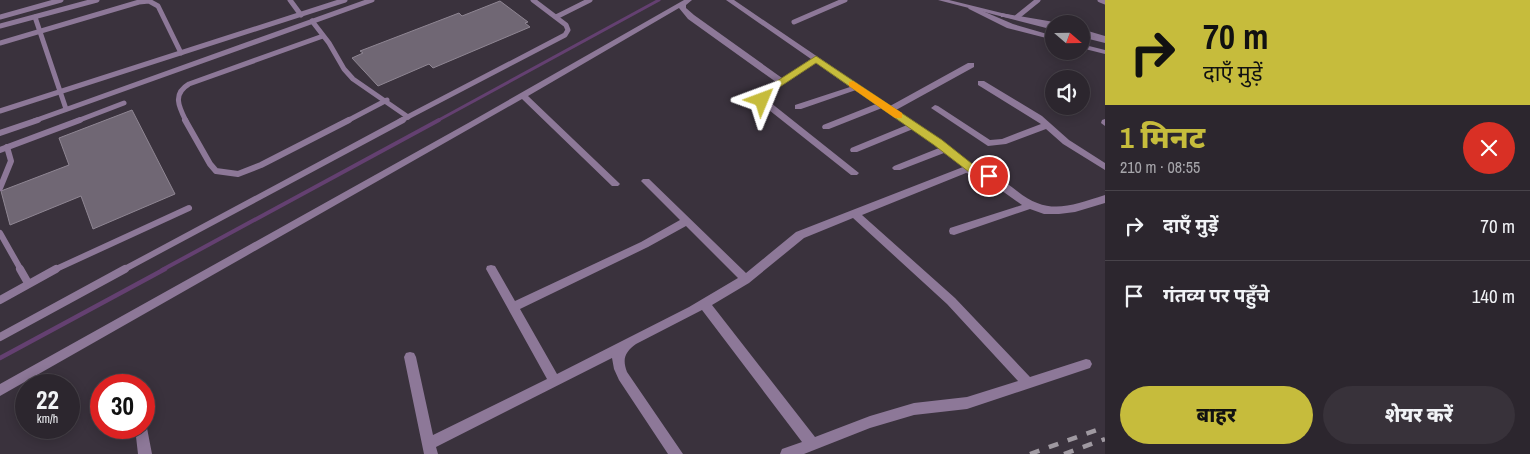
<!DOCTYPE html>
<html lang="hi">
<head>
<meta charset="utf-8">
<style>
  body { margin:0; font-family:"Archivo Narrow","Noto Sans Devanagari",sans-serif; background:#38323a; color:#f1f3f6; height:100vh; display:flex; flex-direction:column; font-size:19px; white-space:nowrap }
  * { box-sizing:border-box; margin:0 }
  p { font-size:16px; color:#a6a5aa }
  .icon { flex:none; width:28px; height:28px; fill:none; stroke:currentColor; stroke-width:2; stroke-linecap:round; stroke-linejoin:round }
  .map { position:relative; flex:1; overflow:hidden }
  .sheet { display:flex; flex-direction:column; background:#2c262e; width:425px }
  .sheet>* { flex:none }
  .banner { background:#c6bc3c; color:#111; overflow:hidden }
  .needle { width:32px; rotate:110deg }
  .tools { position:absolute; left:1045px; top:15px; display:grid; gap:10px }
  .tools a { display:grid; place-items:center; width:45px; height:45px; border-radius:50%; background:#2c262e; box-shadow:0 2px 12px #0003,0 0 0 1px #48434a; font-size:25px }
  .speed { position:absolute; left:15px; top:374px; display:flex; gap:10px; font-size:25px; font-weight:700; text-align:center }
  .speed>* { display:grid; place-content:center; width:65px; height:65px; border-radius:50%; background:#2c262e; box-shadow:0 2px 12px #0003,0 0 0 1px #48434a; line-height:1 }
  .speed small { font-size:12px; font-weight:400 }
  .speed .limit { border:8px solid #d22; background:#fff; color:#111 }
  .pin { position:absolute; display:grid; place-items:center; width:42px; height:42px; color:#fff; margin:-21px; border:2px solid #fff; border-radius:50%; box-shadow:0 1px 5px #0007 }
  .me { position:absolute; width:55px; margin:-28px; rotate:46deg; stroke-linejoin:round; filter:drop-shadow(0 0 4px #0008) }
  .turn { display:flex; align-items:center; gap:18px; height:105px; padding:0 15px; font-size:22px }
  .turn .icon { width:65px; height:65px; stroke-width:2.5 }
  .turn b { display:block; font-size:35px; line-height:42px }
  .round { display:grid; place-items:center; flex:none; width:52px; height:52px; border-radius:26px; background:#38323a }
  .overview { display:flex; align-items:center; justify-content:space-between; height:85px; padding:0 15px }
  h1 { font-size:30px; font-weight:800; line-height:38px; color:#c6bc3c }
  .action { display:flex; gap:10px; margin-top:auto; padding:10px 15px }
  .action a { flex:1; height:58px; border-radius:30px; background:#c6bc3c; color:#111; font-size:20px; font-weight:800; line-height:58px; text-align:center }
  .action a+a { background:#38323a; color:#f1f3f6 }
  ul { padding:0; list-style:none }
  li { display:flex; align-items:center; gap:15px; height:70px; padding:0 15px; border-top:1px solid #48434a }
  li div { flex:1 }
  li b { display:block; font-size:19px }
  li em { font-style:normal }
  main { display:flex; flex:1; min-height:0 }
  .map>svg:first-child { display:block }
</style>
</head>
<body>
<main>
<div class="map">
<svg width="1105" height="454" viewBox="0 0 1105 454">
  <rect width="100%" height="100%" fill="#3a323d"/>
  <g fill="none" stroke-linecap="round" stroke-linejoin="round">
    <polyline stroke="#644071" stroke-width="3" points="437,121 659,0"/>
    <polyline stroke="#644071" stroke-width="4" points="162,270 439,120"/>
    <polyline stroke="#644071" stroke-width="4.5" points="0,358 165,269"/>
  </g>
  <g fill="#706774" stroke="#8f8693">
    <polygon points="500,1 528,22 525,23 530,27 433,68 429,64 378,86 352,58 363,53 360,51 459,13 462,16"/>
    <polygon points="132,110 175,194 93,229 81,196 10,225 1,191 69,165 59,138"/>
  </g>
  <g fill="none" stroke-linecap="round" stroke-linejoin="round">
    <g stroke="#8d7898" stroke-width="5">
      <polyline points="290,0 301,15"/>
      <polyline points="1100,0 1105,2"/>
      <polyline points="0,17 61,0"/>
      <polyline points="35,17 66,109"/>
      <polyline points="556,17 590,0"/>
      <polyline points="1017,17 1038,0"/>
      <polyline points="312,21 329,43 344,69 353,79 408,117"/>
      <polyline points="794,22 845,0"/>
      <polyline points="0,26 97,0"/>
      <polyline points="0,43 139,2 149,1 158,6 181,53"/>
      <polyline points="0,111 345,0"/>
      <polyline points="34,121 372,0"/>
      <polyline points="77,121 124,103"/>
      <path d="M186,121C179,107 172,94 189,84L323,36"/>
      <polyline points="347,121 387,100"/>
      <polyline points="400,121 565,35 568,30 566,25 533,0"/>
    </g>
    <g stroke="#8d7898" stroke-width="6">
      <polyline points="185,120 210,164 216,171 238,174 261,165 349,120"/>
      <polyline points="0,133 38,120"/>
      <polyline points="0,150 80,120"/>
      <polyline points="0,188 11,161 7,147"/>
      <polyline points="0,233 21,270"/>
      <polyline points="54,270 189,208"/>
      <polyline points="123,270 403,120"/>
    </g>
    <g stroke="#8d7898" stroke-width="8">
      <polyline points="20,269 28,283"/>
      <polyline points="0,300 56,269"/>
      <polyline points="0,337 125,269"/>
    </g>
    <g fill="#8d7898" fill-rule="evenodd">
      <path d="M684,0H692L686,5V8L694,15L782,78L811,59L726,0H734L890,106L968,63H974V67L896,110L976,168C992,172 1004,181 1017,191C1048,216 1070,206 1105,195V203L1075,212L1059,214H1044L1030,209L954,235L950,234L949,231L950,228L1022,205L984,178L966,173L862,215L955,298L1030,377L1086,359L1090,360L1092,364L1090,368L967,409L914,415L870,428L804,454H780L782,449L802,442L702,310L636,344C625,352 622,359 627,372L683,454H668L619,380L614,369L612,358L436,447L438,454H424L404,357L406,353L410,352L414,353L416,357L433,435L547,379L486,269L487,266L491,265L495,266L515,301L641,242L680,220L641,181L643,179H649L746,273L796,232L963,167L944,153L900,170H894L892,168L894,166L939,148L913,129L857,152H851L850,150L851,148L907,125L882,108L829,129H823L822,127L823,125L876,104L856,90L801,109H795V105L850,87L816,63L769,94L766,99L859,173L857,175H851L759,102L758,100L760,93L776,82L688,19L679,8L528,96L618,182L620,184L618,186H612L522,99L0,396V384L470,122ZM853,218L947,304L1018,381L967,397L914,403L870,416L815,437L712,305L749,283L804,238ZM686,226L738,278L689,307L557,374L520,309L648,247Z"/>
      <polygon points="971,6 1013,24 1054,36 1054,40 1007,28 969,9 968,8"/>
      <polygon points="1001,13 1054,22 1057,24 1054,24 1054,26 1004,17 1001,17"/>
      <polygon points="1081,29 1105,36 1105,40 1081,33"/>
      <polygon points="1081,44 1105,50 1105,54 1081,48"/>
      <polygon points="978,81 984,81 1042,116 1069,140 1105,163 1105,170 1063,144 1046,129 1006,144 988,146 931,108 935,105 938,106 990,140 1002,139 1041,124 978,85"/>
      <polygon points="1105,119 1105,126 1101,123 1102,120"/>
      <polygon points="144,423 147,428 152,454 138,454 135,428 144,428"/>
    </g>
    <g fill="#8d7898" fill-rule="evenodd">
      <polygon points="938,0 949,0 1054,26 1054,30"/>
      <polygon points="1081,33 1105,39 1105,43 1081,37"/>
    </g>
    <g stroke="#9f99a1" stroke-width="4.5" stroke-dasharray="10 10" stroke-linecap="butt">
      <polyline points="1030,454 1105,427"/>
      <polyline points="1064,454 1105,439"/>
    </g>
  </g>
  <polygon fill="#c6bc3c" stroke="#817a27" points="816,56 942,140 976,167 993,173 994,176 993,179 989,180 969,172 934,145 816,63 769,94 765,102 759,102 757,97 763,90"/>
  <polygon fill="#f59e0b" points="853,81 902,113 902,118 895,118 849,86 849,82"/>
</svg>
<div class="tools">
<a><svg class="needle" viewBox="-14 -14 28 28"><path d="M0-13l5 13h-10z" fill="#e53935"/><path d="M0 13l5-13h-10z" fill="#a6a5aa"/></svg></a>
<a><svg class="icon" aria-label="sound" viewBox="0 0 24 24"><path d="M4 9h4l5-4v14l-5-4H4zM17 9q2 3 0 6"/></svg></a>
</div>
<div class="speed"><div>22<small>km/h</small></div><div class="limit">30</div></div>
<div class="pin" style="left:989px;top:176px;background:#d93025"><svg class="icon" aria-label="arrive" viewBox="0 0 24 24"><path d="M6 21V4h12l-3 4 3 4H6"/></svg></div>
<svg class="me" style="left:762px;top:100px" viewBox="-20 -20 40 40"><path d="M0-17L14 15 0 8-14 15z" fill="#c6bc3c" stroke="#fff" stroke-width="4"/></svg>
</div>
<section class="sheet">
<div class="banner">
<div class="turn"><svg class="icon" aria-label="right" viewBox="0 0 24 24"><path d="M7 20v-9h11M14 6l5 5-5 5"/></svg><div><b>70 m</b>दाएँ मुड़ें</div></div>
</div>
<div class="overview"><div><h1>1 मिनट</h1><p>210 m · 08:55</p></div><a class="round" style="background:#d93025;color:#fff"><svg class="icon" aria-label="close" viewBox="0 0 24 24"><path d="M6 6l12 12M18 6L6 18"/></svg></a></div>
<ul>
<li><svg class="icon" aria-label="right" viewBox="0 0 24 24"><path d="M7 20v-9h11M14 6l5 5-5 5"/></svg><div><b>दाएँ मुड़ें</b></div><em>70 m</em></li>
<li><svg class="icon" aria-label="arrive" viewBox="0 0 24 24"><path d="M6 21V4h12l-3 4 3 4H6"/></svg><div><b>गंतव्य पर पहुँचे</b></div><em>140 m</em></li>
</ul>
<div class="action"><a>बाहर</a><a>शेयर करें</a></div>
</section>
</main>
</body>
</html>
